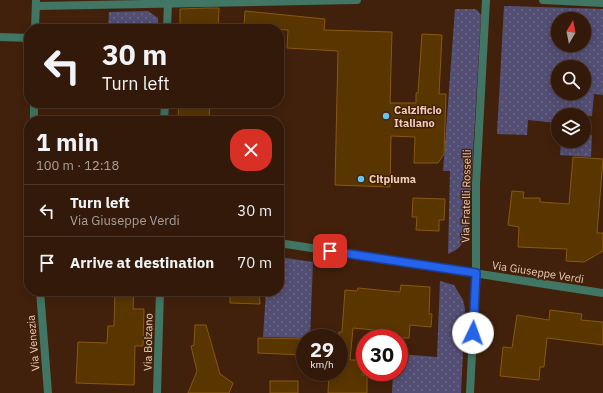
<!DOCTYPE html>
<html lang="en">
<head>
<meta charset="utf-8">
<style>
  body { margin:0; font-family:"IBM Plex Sans",sans-serif; background:#3a2212; color:#f1f3f6; height:100vh; display:flex; flex-direction:column; font-size:15px; white-space:nowrap }
  * { box-sizing:border-box; margin:0 }
  p { font-size:13px; color:#a8a09c }
  .icon { flex:none; width:22px; height:22px; fill:none; stroke:currentColor; stroke-width:2; stroke-linecap:round; stroke-linejoin:round }
  .map { position:relative; flex:1; overflow:hidden }
  .panel { position:absolute; left:24px; top:116px; width:260px; height:180px; display:flex; flex-direction:column; background:#321909; border-radius:16px; box-shadow:0 2px 10px #0003,0 0 0 1px #4d382a }
  .panel>* { flex:none }
  .hud { position:absolute; left:24px; top:24px; width:260px; height:84px; border-radius:16px; box-shadow:0 2px 10px #0003,0 0 0 1px #4d382a; background:#321909; color:#f1f3f6; overflow:hidden }
  .needle { width:26px; rotate:10deg }
  .fabs { position:absolute; left:551px; top:12px; display:grid; gap:8px }
  .fabs a { display:grid; place-items:center; width:40px; height:40px; border-radius:50%; background:#321909; box-shadow:0 2px 10px #0003,0 0 0 1px #4d382a; font-size:20px }
  .speed { position:absolute; left:296px; top:329px; display:flex; gap:8px; font-size:20px; font-weight:700; text-align:center }
  .speed>* { display:grid; place-content:center; width:52px; height:52px; border-radius:50%; background:#321909; box-shadow:0 2px 10px #0003,0 0 0 1px #4d382a; line-height:1 }
  .speed small { font-size:10px; font-weight:400 }
  .speed .limit { border:6px solid #d22; background:#fff; color:#111 }
  .pin { position:absolute; display:grid; place-items:center; width:34px; height:34px; color:#fff; margin:-17px; border-radius:8px; box-shadow:0 2px 6px #0006 }
  .me { position:absolute; width:44px; margin:-22px; rotate:3deg; stroke-linejoin:round; filter:drop-shadow(0 0 3px #0008) }
  .turn { display:flex; align-items:center; gap:14px; height:84px; padding:0 12px; font-size:18px }
  .turn .icon { width:52px; height:52px; stroke-width:2.5 }
  .turn b { display:block; font-size:28px; line-height:34px }
  .round { display:grid; place-items:center; flex:none; width:42px; height:42px; border-radius:16px; background:#3a2212 }
  .summary { display:flex; align-items:center; justify-content:space-between; height:68px; padding:0 12px }
  h1 { font-size:24px; font-weight:800; line-height:30px }
  ul { padding:0; list-style:none }
  li { display:flex; align-items:center; gap:12px; height:52px; padding:0 12px; border-top:1px solid #4d382a }
  li div { flex:1 }
  li b { display:block; font-size:15px }
  li em { font-style:normal }
  .map>svg:first-child { display:block }
</style>
</head>
<body>
<div class="map">
<svg width="603" height="393" viewBox="0 0 603 393">
  <defs>
    <pattern id="green-dots" width="8" height="8" patternUnits="userSpaceOnUse"><rect width="8" height="8" fill="#534e73"/><path d="M2 2h.1M6 6h.1" fill="none" stroke="#6c6685" stroke-width="1.8" stroke-linecap="round"/></pattern>
  </defs>
  <rect width="100%" height="100%" fill="#42210c"/>
  <g fill="url(#green-dots)" fill-rule="evenodd">
    <path d="M504,6L603,9V95L594,94L592,116L558,115V123L528,120L527,135L497,134ZM558,19H584V45H558ZM558,67H584V93H558Z"/>
    <path d="M455,9H474L477,10L481,15L469,222C466,238 464,248 448,254L450,171H443Z"/>
    <polygon points="148,11 158,18 158,29 108,29 109,12"/>
    <polygon points="584,135 592,135 591,157 560,155 561,141 584,141"/>
    <polygon points="279,257 313,262 310,338 263,337 266,291 279,291"/>
    <polygon points="440,281 454,285 463,300 465,309 461,393 392,393 393,372 399,372 399,354 437,357"/>
  </g>
  <g fill="#593600" stroke="#875812">
    <polygon points="207,8 219,8 218,29 180,29 180,9"/>
    <polygon points="245,11 325,19 324,30 392,32 390,103 416,103 416,93 418,93 422,34 442,35 439,94 446,94 444,154 438,163 414,163 415,137 391,136 390,187 335,185 338,51 287,48 288,30 244,27"/>
    <polygon points="179,103 210,103 209,119 178,118"/>
    <polygon points="573,157 603,159 597,233 603,233 603,251 584,262 566,261 567,249 518,247 519,227 508,225 512,191 524,192 523,198 540,198 540,202 569,204"/>
    <polygon points="413,198 445,199 444,220 439,220 439,231 416,230 417,217 412,217"/>
    <polygon points="401,285 430,287 429,314 432,314 431,327 410,325 409,338 396,338 396,332 353,328 350,360 362,360 362,375 367,375 367,393 328,393 329,372 339,372 339,332 342,332 345,290 357,291 358,288 400,292"/>
    <polygon points="115,291 134,291 133,309 144,309 143,346 135,346 134,385 76,383 78,342 107,343 108,326 114,326"/>
    <polygon points="230,291 259,291 260,304 230,303"/>
    <polygon points="550,310 582,314 581,320 603,322 603,345 547,338 544,367 540,367 539,380 500,376 503,347 512,348 517,315 549,320"/>
    <polygon points="195,325 206,325 220,374 233,383 229,393 188,393 197,371 191,346 194,345"/>
    <polygon points="258,338 305,339 305,355 258,353"/>
    <rect x="270" y="381" width="28" height="12"/>
  </g>
  <g fill="none" stroke-linecap="round" stroke-linejoin="round">
    <g stroke="#417564" stroke-width="8">
      <polyline points="543,0 603,3"/>
      <polyline points="36,6 357,0"/>
      <polyline points="35,29 36,1"/>
      <polyline points="167,29 168,3"/>
      <polyline points="0,37 29,38"/>
      <polyline points="34,121 34,103"/>
      <polyline points="164,121 165,103"/>
      <polyline points="279,243 603,293"/>
      <polyline points="40,291 48,393"/>
      <polyline points="157,393 160,291"/>
      <polyline points="470,393 476,273 476,184 486,0"/>
    </g>
  </g>
  <g fill="none" stroke-linecap="round" stroke-linejoin="round">
    <defs>
      <polyline id="route" points="330,251 476,273 473,333"/>
    </defs>
    <use href="#route" stroke="#184099" stroke-width="10"/>
    <use href="#route" stroke="#2563eb" stroke-width="7"/>
  </g>
  <g fill="#67c4f0" stroke="#42210c" stroke-width="1.5">
    <circle cx="386" cy="116" r="4"/>
    <circle cx="361" cy="179" r="4"/>
  </g>
  <g text-anchor="middle" stroke-width="3" stroke-linejoin="round" paint-order="stroke">
    <g font-size="11" font-weight="bold" fill="#f2cdb9" stroke="#42210c" text-anchor="start">
      <text x="394" y="114">Calzificio<tspan x="394" dy="13">Italiano</tspan></text>
      <text x="369" y="183">Citpiuma</text>
    </g>
    <g font-size="11" fill="#f2cdb9" stroke="#42210c">
      <text transform="translate(466 196) rotate(-89)" y="4">Via Fratelli Rosselli</text>
      <text transform="translate(538 272) rotate(9)" y="4">Via Giuseppe Verdi</text>
      <text transform="translate(148 342) rotate(-89)" y="4">Via Bolzano</text>
      <text transform="translate(33 343) rotate(-95)" y="4">Via Venezia</text>
    </g>
  </g>
</svg>
<div class="fabs">
<a><svg class="needle" viewBox="-14 -14 28 28"><path d="M0-13l5 13h-10z" fill="#e53935"/><path d="M0 13l5-13h-10z" fill="#a8a09c"/></svg></a>
<a><svg class="icon" aria-label="search" viewBox="0 0 24 24"><circle cx="10" cy="10" r="6"/><path d="M15 15l6 6"/></svg></a>
<a><svg class="icon" aria-label="layers" viewBox="0 0 24 24"><path d="M12 4l9 5-9 5-9-5zM3 14l9 5 9-5"/></svg></a>
</div>
<div class="speed"><div>29<small>km/h</small></div><div class="limit">30</div></div>
<div class="pin" style="left:330px;top:251px;background:#d93025"><svg class="icon" aria-label="arrive" viewBox="0 0 24 24"><path d="M6 21V4h12l-3 4 3 4H6"/></svg></div>
<svg class="me" style="left:473px;top:333px" viewBox="-20 -20 40 40"><circle r="19" fill="#fff"/><path d="M0-13L10 11 0 6-10 11z" fill="#2563eb"/></svg>
<div class="hud">
<div class="turn"><svg class="icon" aria-label="left" viewBox="0 0 24 24"><path d="M17 20v-9H6M10 6l-5 5 5 5"/></svg><div><b>30 m</b>Turn left</div></div>
</div>
<section class="panel">
<div class="summary"><div><h1>1 min</h1><p>100 m · 12:18</p></div><a class="round" style="background:#d93025;color:#fff"><svg class="icon" aria-label="close" viewBox="0 0 24 24"><path d="M6 6l12 12M18 6L6 18"/></svg></a></div>
<ul>
<li><svg class="icon" aria-label="left" viewBox="0 0 24 24"><path d="M17 20v-9H6M10 6l-5 5 5 5"/></svg><div><b>Turn left</b><p>Via Giuseppe Verdi</p></div><em>30 m</em></li>
<li><svg class="icon" aria-label="arrive" viewBox="0 0 24 24"><path d="M6 21V4h12l-3 4 3 4H6"/></svg><div><b>Arrive at destination</b></div><em>70 m</em></li>
</ul>
</section>
</div>
</body>
</html>
